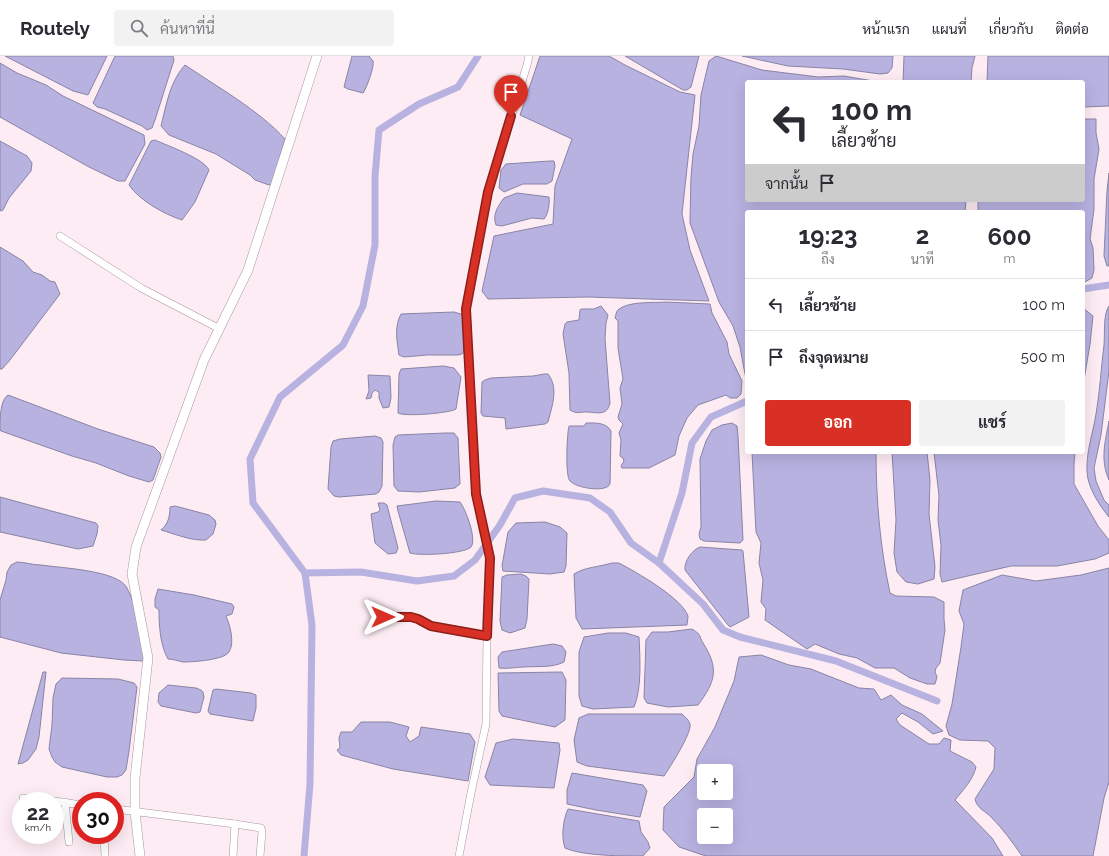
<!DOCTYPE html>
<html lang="th">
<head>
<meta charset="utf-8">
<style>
  body { margin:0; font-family:Raleway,Sarabun,sans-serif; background:#f2f2f3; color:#2b2b33; height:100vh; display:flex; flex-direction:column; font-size:15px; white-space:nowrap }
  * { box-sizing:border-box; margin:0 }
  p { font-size:13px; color:#7c7c81 }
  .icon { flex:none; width:22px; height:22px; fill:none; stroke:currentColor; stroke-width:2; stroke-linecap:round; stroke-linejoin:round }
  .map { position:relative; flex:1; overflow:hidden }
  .side { position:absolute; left:745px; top:154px; width:340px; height:244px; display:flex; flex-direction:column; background:#fff; border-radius:4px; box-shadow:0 4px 16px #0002 }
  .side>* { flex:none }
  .top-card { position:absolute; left:745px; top:24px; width:340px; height:122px; border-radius:4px; box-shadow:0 4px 16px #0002; background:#fff; color:#2b2b33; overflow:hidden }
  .controls { position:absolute; left:697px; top:708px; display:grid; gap:8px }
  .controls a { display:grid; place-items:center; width:36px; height:36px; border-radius:4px; background:#fff; box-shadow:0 4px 16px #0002; font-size:20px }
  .speed { position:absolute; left:12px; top:736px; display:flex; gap:8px; font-size:20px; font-weight:700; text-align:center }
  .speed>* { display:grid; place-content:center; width:52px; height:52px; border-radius:50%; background:#fff; box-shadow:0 4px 16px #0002; line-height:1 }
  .speed small { font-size:10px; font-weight:400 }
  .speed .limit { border:6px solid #d22; background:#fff; color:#111 }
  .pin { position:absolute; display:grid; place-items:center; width:34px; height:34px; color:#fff; margin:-41px -17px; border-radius:50% 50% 50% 0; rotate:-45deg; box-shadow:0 0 4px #0007 }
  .pin .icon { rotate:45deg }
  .me { position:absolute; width:44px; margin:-22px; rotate:90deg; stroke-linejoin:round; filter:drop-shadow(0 0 3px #0008) }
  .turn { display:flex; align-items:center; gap:14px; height:84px; padding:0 20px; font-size:18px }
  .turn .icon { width:52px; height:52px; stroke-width:2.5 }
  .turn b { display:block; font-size:28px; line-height:34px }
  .then { display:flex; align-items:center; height:38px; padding:0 20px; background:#0003; gap:8px; font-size:15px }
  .eta { display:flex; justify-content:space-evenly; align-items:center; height:68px; text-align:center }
  .eta b { font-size:24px; font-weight:700; line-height:28px }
  .cta { display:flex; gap:8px; margin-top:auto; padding:8px 20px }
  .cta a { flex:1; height:46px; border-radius:4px; background:#d93025; color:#fff; font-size:16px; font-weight:700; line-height:46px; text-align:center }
  .cta a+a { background:#f2f2f3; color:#2b2b33 }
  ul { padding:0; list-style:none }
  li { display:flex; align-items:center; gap:12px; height:52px; padding:0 20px; border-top:1px solid #e1e1e2 }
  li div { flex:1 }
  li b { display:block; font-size:15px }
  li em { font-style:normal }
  header { display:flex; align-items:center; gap:24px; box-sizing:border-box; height:56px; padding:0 20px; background:#fff; border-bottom:1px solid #e1e1e2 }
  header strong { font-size:19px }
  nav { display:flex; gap:22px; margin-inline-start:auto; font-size:14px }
  .search { width:280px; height:36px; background:#f2f2f3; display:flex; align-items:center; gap:10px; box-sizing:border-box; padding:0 14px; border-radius:4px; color:#7c7c81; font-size:15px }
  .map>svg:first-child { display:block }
</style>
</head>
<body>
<header>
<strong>Routely</strong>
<div class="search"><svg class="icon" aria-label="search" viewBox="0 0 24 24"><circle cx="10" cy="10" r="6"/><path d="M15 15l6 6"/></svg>ค้นหาที่นี่</div>
<nav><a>หน้าแรก</a><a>แผนที่</a><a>เกี่ยวกับ</a><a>ติดต่อ</a></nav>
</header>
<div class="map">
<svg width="1109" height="800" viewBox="0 0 1109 800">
  <rect width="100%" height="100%" fill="#fdecf3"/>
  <g fill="#b8b2e1" stroke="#8984a5" fill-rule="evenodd">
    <polygon points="5,0 107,0 88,39 73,35"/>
    <polygon points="115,0 173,0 174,4 155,64 152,72 147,74 142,70 105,53 97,51 93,47"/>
    <path d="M352,0H369C370,2 372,3 373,5C375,9 366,34 363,37L348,33L344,31Z"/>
    <polygon points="540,0 609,0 625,9 680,36 695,39 682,158 690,194 709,245 588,241 488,243 482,235 494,180 553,168 555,130 572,83 520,59"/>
    <polygon points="625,0 699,0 691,31 687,34 683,34"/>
    <polygon points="716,0 762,14 818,21 844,20 879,26 747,26 747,144 965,144 966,145 965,156 747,156 747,321 745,318 740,291 733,270 719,246 690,167 691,121 693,98 699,70 701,39 709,5"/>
    <polygon points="742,0 893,0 892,12 888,17 880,18 843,13 788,10"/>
    <polygon points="904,0 975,0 972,12 971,26 903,26"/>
    <polygon points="988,0 1109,0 1109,50 1083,51 1083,26 987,26"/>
    <polygon points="0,7 17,17 46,29 63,40 144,79 145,88 125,125 118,125 89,111 0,61"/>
    <path d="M185,9C216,30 260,55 285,83L272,128L269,129L255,124L250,119L216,98L169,79L161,70C166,50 170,25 185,9Z"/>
    <polygon points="1083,63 1096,63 1096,77 1099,93 1094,123 1094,153 1090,183 1093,192 1094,214 1092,222 1083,227 1083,156 978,156 978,144 1083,144"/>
    <path d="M155,84C168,90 203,102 209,114L195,146L182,164C164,158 140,145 129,129L151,85Z"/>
    <polygon points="0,85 27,100 32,107 31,115 9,142 3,154 0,155"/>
    <polygon points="550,105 554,105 555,110 552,125 547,128 523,128 504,136 499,132 501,114 506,108"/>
    <polygon points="1109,117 1109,210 1107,210 1104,200 1107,135"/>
    <path d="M517,137L549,141C550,147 548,159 544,163L532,162L502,170L496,169C492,159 498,150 504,142Z"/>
    <polygon points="0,191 23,205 33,216 42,219 50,225 55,226 60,238 10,304 2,313 0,313"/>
    <path d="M666,246L710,248L712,257L727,286L729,298L742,325L741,338L737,342H730L726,339L698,349L687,362L679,380L675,399L649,412H622L621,410L624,405L623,402L620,400L621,384L619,377L623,368L619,364L618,361L622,348L620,332L623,323L618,292V265L615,262C616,259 616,255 619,253C630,245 653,247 666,246Z"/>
    <path d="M601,250L608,259L606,267L605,283L610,347C607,361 596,356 586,356C580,356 576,358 570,354L569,317L563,278L565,268L567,266L579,264L580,254L581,253H594Z"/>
    <path d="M1109,250V315L1101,379L1094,412L1096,425L1104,444L1109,449V461C1099,449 1087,430 1087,415C1086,396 1093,377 1096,358C1100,335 1101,312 1104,289C1105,278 1103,258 1109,250Z"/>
    <polygon points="1083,252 1093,260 1090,288 1083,330"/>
    <path d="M454,256L461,258L464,261L465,293L462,298L458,299H427L404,301L399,299C397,285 394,271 401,258Z"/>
    <path d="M443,310L454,312L461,321L456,353C451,357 404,361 398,357L399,318L401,313Z"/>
    <path d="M544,318H548C559,332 552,350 548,366L545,368L506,373L505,362L483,360L481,357L482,326L485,324L491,322L533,320Z"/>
    <polygon points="368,319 390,320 391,342 389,351 383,352 379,342 379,336 375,334 372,337 371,342 366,343 369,335"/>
    <path d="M8,339L98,373L154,391L160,397L161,401L153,424L149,426L129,420L96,407L72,400L1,375L0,374C0,363 0,344 8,339Z"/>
    <path d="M1109,365V424C1100,404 1105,386 1109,365Z"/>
    <path d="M586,367C595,367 606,366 611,375L610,428C606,437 576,432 570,425C565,420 567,378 569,370H584Z"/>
    <polygon points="732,367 737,370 738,380 743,484 740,487 704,485 700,483 699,478 701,471 700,403 706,385 712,374 722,369"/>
    <polygon points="445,377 454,377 458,382 460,428 455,432 419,436 398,435 394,430 393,389 395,381 398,379"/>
    <polygon points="375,380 381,382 383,386 382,430 379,436 376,438 339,441 334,440 328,433 331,391 333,385 340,383"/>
    <path d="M752,396H876C876,443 880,491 890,537L896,540L934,541L944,546V563L945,574L940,607L936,612L935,616L937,621L935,628H927L910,622L894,612H875L857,602L839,598L815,588L807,593L765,564L766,553L761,546L763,524L759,507L761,487L756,476Z"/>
    <polygon points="892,396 927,396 930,424 929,458 935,511 934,523 918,528 906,526 897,516 894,497 896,464"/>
    <polygon points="934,396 1075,396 1074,408 1074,428 1098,470 1109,484 1109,497 1095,503 1057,510 1011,510 942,526 940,518 941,489 938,464 939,440"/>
    <polygon points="0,441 96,467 98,470 97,478 93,490 78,493 0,476"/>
    <path d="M436,445L460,446C466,454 477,483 471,491C464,498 420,500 410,497L398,455L397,450Z"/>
    <polygon points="378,447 384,447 387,449 398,492 396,497 388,498 375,487 371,458 378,456 380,454"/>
    <path d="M175,450L209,459L215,464L216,468L213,478L206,484C191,485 175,478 161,474C168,468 170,461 170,451Z"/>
    <polygon points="545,466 560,471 567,477 566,510 564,516 550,518 503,515 502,510 508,476 516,467"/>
    <path d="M700,491L742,494L743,495L749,561L730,571L728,569L685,514C684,505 692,494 700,491Z"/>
    <path d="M17,506C25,506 32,509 41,509C60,512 118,514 127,532C137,549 140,583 144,603L143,605L124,604L61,597L0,581V544L6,524L7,516L11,509Z"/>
    <path d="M612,507H619C636,516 682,542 688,560C688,563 687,567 687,569L582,573L576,562L574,518C585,511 599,511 612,507Z"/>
    <path d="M1109,512V726L1104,742L1093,800H1022C1013,787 1003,773 992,762C986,755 977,753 975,743L994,713L995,692L988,685L960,684L949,679L946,670L952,648L961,591L964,568L959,555L963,534L1002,519L1036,525L1081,519Z"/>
    <polygon points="521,518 526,520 529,523 527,563 525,572 510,577 502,574 500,565 502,521 507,519"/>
    <path d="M158,533L194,539L232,548L234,551L232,558L226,560C230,569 235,587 229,596C224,604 193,606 183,606C178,605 173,603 168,603C160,589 159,569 159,554L155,551V543Z"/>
    <path d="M692,573C703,580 698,579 703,587C719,612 716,625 698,649L668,651L647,647L644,642L646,584L652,576H668Z"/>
    <path d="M608,577H626L639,581C640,601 642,633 634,651L593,653L582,650L579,640V596L584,581Z"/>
    <path d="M553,588L562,590L566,596L564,606C552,612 538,610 525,611C516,611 509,613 499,612L498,601L502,596Z"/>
    <path d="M761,599L789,609L811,613L859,632L874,633L881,644L891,639L902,649L922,658L943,675L933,678L918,666L902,657L896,663L900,669L929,688H939L944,682L951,684L950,695L972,706L976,711C973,724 963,734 955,744L992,782L1003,800H706L679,791L663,774L664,751L694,721L697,703L715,671L734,625L739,601ZM704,715H726V737H704ZM704,759H726V781H704Z"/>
    <polygon points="43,616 46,616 39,681 36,693 28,704 23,707 18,708"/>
    <polygon points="562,616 566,624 565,664 555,671 502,660 499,655 498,617"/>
    <polygon points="62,622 118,623 134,627 137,631 129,695 126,714 122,719 117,721 107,721 62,711 55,706 52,701 49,693 52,669 53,642 56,628"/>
    <polygon points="168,629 196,632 201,634 203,636 204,641 200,656 196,657 161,650 158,646 159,637"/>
    <polygon points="216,633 251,637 256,639 256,652 253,665 210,658 208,655 213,634"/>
    <path d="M588,658H682C685,661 689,664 690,668C692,677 670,711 664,720L587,710L577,706L574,684L579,662Z"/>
    <polygon points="361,666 390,666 409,671 406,680 410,686 419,680 421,671 470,678 475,686 468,725 393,713 341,699 337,694 340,692 339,682 341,676 352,676"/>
    <polygon points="513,683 559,687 560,694 554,732 490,729 485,721 496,687"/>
    <polygon points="572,717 643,729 647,735 640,761 596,754 567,748 567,734"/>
    <path d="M568,753L639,765L641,776L648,786L650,792L643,800C622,800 583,800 565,792C561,781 563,764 568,753Z"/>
  </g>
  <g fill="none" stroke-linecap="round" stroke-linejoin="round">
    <g stroke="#b8b2e1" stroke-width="7">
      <polyline points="1083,233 1109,229"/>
      <polyline points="659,507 682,437 692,387 711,361 747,345"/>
      <polyline points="305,517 361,516 417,525 454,520 475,504 500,469 515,442 543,435 590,442 610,456 631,487 659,507 703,548 723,574 740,581 836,605 937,645"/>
      <polyline points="304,800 310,728 312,569 305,517 253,447 250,403 280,341 343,289 363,250 375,189 375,120 379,74 419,48 458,31 478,0"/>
    </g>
    <defs>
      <g id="minor">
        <polyline points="60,180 141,232 220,273"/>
        <polyline points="383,561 411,561 418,563 431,570 487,580"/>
        <polyline points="23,742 53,745"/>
        <polyline points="55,745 81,749"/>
        <polyline points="65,746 69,786"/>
        <polyline points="115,753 235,768 261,772 262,776 260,800"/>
        <polyline points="104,779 105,800"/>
        <polyline points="233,800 235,768"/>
        <polyline points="459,800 471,737 486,668 487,580 490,502 476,438 466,253 488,136 527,9 529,0"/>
      </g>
      <polyline id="tertiary" points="140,800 135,756 135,722 148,602 132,518 136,491 204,304 248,214 317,0"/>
    </defs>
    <use href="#minor" stroke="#a7979e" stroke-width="8"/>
    <use href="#tertiary" stroke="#a7979e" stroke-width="10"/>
    <use href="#minor" stroke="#fff" stroke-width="7"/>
    <use href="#tertiary" stroke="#fff" stroke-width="9"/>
  </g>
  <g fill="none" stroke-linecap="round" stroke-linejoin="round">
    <defs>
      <polyline id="route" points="383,561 411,561 418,563 431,570 487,580 490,502 476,438 466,253 488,136 511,60"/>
    </defs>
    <use href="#route" stroke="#8d1f18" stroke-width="10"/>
    <use href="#route" stroke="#d93025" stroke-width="7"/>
  </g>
</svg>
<div class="controls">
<a>+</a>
<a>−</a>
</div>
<div class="speed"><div>22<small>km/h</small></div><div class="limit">30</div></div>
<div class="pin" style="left:511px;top:60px;background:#d93025"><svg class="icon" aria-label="arrive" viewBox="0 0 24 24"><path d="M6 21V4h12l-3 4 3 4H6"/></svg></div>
<svg class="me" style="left:383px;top:561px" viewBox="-20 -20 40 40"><path d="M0-17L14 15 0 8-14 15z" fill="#d93025" stroke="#fff" stroke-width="4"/></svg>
<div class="top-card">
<div class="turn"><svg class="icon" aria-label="left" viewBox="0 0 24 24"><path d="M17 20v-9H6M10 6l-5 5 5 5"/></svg><div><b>100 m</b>เลี้ยวซ้าย</div></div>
<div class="then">จากนั้น<svg class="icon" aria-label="arrive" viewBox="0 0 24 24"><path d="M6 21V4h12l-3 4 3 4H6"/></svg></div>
</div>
<section class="side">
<div class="eta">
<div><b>19:23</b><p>ถึง</p></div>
<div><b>2</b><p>นาที</p></div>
<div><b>600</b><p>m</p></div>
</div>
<ul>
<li><svg class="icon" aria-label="left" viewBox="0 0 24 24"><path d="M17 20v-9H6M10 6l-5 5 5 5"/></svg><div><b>เลี้ยวซ้าย</b></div><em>100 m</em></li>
<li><svg class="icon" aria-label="arrive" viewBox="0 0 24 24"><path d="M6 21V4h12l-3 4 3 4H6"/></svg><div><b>ถึงจุดหมาย</b></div><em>500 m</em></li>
</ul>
<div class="cta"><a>ออก</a><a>แชร์</a></div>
</section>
</div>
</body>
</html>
